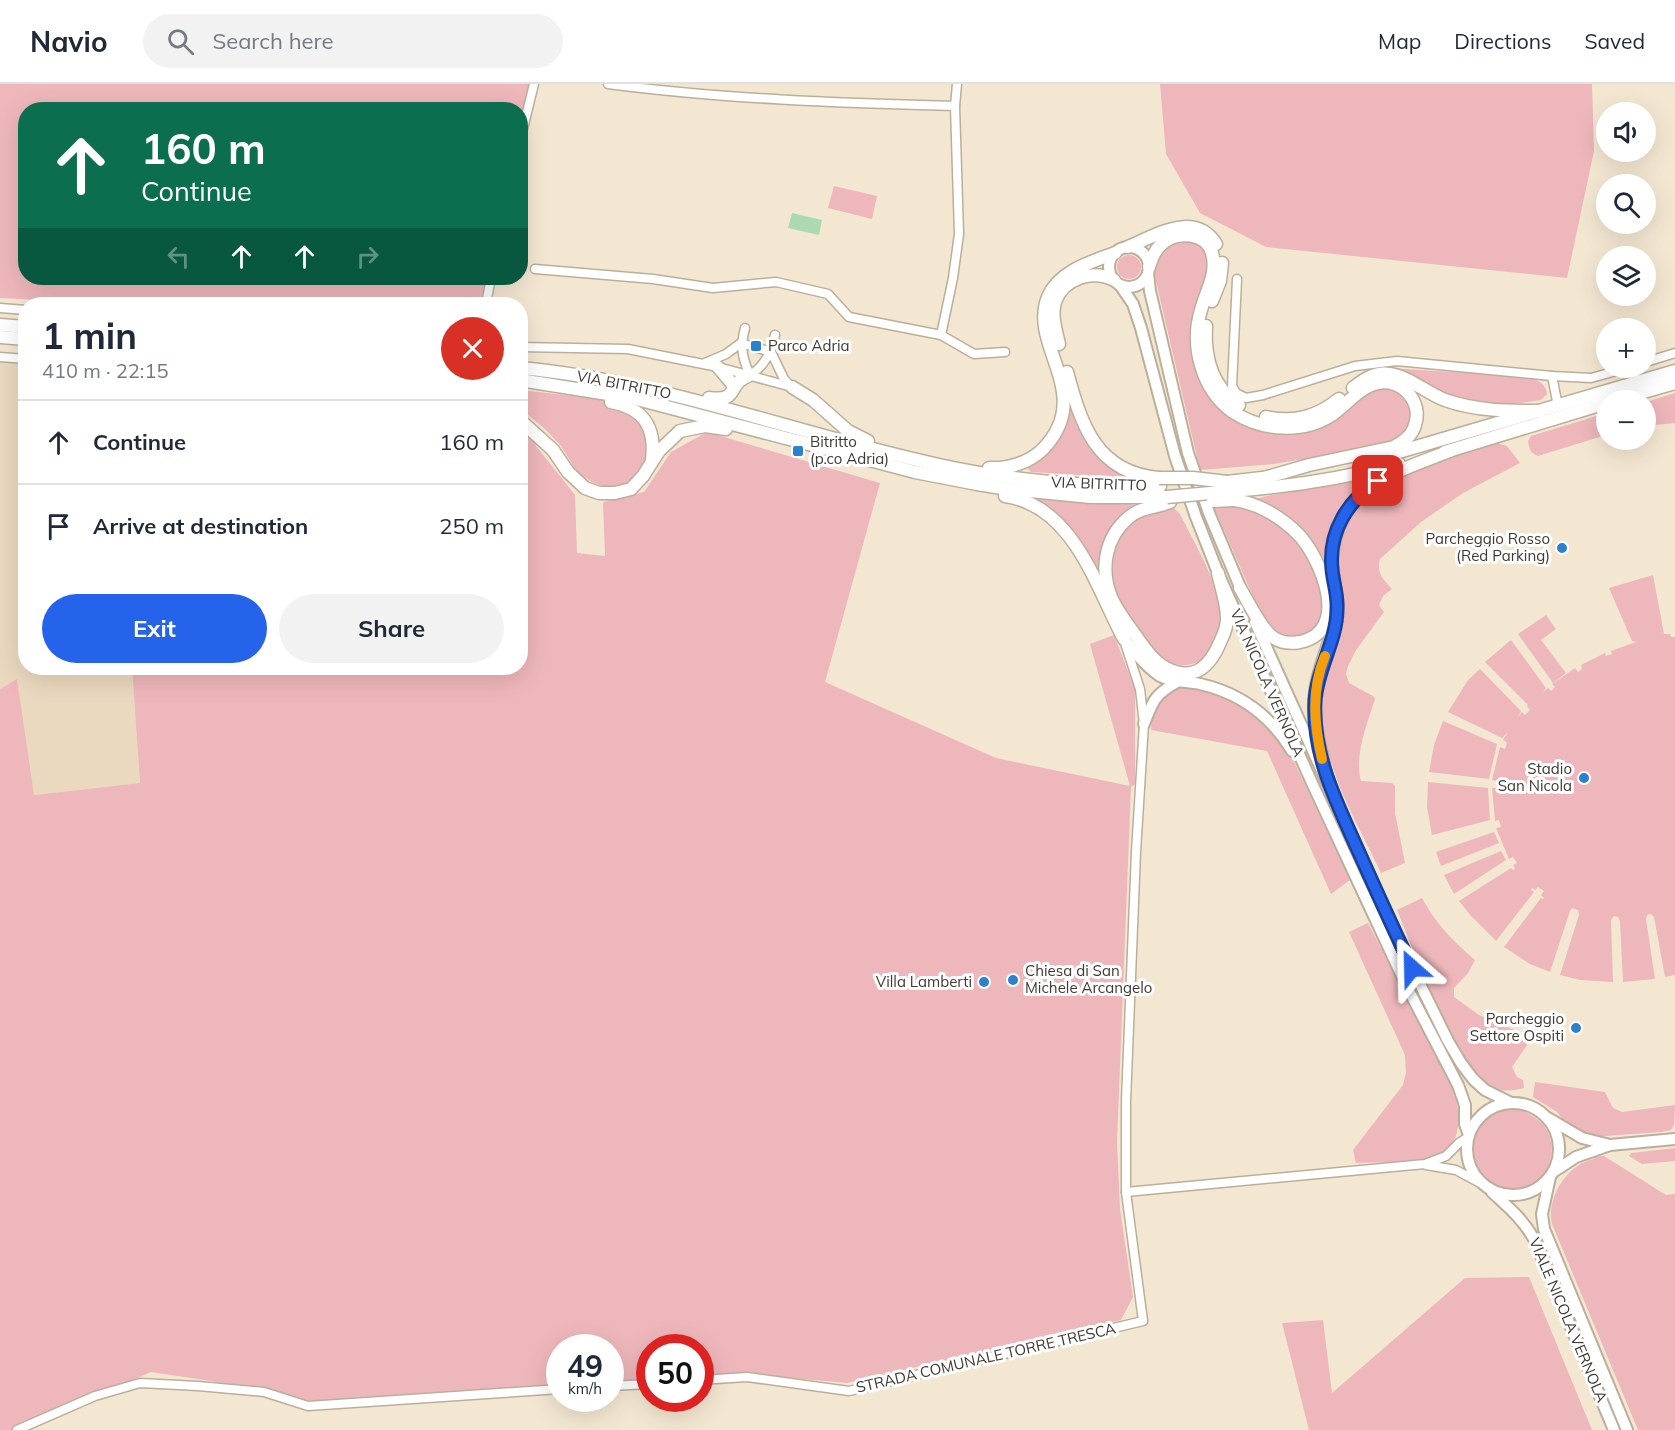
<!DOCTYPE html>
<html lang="en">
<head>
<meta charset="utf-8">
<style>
  body { margin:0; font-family:Mulish,sans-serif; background:#f2f2f3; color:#1f2937; height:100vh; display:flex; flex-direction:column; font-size:22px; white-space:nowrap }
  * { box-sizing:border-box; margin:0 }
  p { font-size:20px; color:#747a83 }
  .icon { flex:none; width:33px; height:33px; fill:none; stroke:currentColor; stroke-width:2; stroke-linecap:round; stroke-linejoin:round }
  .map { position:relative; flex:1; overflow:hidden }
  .details { position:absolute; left:18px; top:213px; width:510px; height:378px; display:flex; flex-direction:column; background:#fff; border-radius:24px; box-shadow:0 6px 24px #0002 }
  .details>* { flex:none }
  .banner { position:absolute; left:18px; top:18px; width:510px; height:183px; border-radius:24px; box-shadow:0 6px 24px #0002; background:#0b6e4f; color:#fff; overflow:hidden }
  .controls { position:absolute; left:1596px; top:18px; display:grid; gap:12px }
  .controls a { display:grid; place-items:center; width:60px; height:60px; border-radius:50%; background:#fff; box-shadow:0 6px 24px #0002; font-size:30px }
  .speed { position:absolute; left:546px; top:1250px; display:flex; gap:12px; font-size:30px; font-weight:700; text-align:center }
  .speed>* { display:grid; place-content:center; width:78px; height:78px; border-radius:50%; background:#fff; box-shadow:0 6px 24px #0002; line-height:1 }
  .speed small { font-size:15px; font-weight:400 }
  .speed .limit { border:9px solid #d22; background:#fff; color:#111 }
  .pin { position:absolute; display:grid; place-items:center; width:51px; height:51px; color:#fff; margin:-26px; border-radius:12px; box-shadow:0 3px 9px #0006 }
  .me { position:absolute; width:66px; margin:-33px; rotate:335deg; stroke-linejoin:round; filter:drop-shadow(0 0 4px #0008) }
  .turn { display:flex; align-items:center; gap:21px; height:126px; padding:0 24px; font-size:27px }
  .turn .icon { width:78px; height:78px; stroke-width:2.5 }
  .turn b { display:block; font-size:42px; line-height:51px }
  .lanes { display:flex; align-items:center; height:57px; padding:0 24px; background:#0003; justify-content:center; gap:30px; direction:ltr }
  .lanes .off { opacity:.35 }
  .round { display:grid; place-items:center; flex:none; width:63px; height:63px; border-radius:32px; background:#f2f2f3 }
  .headline { display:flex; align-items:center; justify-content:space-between; height:102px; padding:0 24px }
  h1 { font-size:36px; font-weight:700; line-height:45px }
  .button { display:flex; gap:12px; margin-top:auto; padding:12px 24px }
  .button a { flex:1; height:69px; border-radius:36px; background:#2563eb; color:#fff; font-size:24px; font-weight:700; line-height:69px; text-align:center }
  .button a+a { background:#f2f2f3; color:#1f2937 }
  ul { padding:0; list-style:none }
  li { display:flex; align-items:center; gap:18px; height:84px; padding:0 24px; border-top:2px solid #e0e1e3 }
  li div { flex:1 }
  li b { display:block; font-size:22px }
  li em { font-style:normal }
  header { display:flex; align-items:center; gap:36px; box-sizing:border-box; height:84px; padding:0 30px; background:#fff; border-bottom:2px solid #e0e1e3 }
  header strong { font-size:28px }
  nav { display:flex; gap:33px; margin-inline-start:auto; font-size:21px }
  .search { width:420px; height:54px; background:#f2f2f3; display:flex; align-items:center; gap:15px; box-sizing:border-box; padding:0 21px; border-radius:33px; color:#747a83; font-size:22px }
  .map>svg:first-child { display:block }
</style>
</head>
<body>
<header>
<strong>Navio</strong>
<div class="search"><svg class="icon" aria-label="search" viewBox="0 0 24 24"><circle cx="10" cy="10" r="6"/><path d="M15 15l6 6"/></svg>Search here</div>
<nav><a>Map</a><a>Directions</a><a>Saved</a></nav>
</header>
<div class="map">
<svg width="1675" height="1346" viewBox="0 0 1675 1346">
  <rect width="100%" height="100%" fill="#f4e7d2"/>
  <polygon fill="#ead9bf" points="0,273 25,275 26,584 132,584 140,699 33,711 17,596 0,605"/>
  <g fill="#eeb7bb">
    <polygon points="0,0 530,0 521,41 520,26 26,26 26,194 486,194 480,220 116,220 0,214"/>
    <polygon points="1160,0 1592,0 1594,67 1567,194 1266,163 1200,129 1166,70"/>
    <polygon points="834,102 877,112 872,135 828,124"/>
    <path d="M1179,157C1198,158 1200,157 1209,174L1197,280L1259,344L1365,309L1380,302L1401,307L1413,325L1407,351L1382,362L1274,380L1200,386L1155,193C1154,173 1162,164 1179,157Z"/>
    <circle cx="1129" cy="183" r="12"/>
    <path d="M1390,284L1528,293C1537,296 1546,299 1547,310L1541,316L1500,322L1462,318Z"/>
    <polygon points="1066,301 1080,343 1133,392 1127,394 1031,388 1028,385 1028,381 1049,366"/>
    <polygon points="521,306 600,315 625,321 644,334 652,380 629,399 607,404 592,398 577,388 561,362 545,345 521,325"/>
    <polygon points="1675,309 1675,339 1646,342 1646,318"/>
    <path d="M1606,329V351L1538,372C1530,369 1529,364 1528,357L1531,352Z"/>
    <polygon points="521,342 533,350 536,362 575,411 577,469 605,472 603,418 644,408 671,368 707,348 880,399 825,598 996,674 1130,702 1090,560 1114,551 1135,605 1135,700 1131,703 1117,1058 1120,1125 1133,1213 1121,1236 847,1299 736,1289 701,1292 700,1263 650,1263 649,1296 611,1300 610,1263 560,1263 559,1304 328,1320 211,1297 151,1288 18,1346 0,1346 0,605 17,595 34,711 140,699 132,584 520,584"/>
    <path d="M1494,358L1507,362L1520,379L1463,409L1421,438L1380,475C1376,489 1383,495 1392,505L1383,512L1379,521L1384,528L1356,566L1348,582L1346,590L1349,599L1373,612L1375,615C1367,640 1354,671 1361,697L1392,699L1395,702V729L1405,779L1381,789C1360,744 1333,701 1325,652L1321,649L1323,593L1336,492L1338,449L1366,405L1429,379Z"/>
    <path d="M1371,395C1339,423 1333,436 1326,477L1316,465L1254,415L1272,411Z"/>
    <polygon points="1034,415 1142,421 1126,431 1100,488 1097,489 1066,443"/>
    <path d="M1240,417L1266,430L1306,463L1328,526L1311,549C1283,555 1278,555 1261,531L1214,423Z"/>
    <path d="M1174,424L1180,430C1192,455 1224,508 1221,534C1220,547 1214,559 1211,571C1173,597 1151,568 1132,537C1124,525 1114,511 1110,497C1108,487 1110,479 1112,470C1120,441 1144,425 1174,424Z"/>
    <polygon points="1653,491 1664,550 1670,550 1671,553 1675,553 1675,891 1665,893 1654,833 1651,830 1647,831 1646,835 1655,895 1623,898 1620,837 1618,833 1614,832 1611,836 1613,898 1580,896 1560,891 1579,831 1578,826 1572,824 1570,827 1550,888 1530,880 1504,863 1541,814 1543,815 1544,814 1541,811 1544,807 1538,803 1535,806 1532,804 1531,806 1534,808 1496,857 1471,832 1459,817 1511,784 1513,786 1515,784 1513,781 1517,779 1513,773 1509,775 1496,744 1501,743 1499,736 1495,737 1492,704 1496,704 1497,697 1492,696 1500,663 1505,665 1507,659 1503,656 1508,648 1502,654 1448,628 1468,596 1480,585 1521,627 1518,633 1522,628 1525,631 1530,626 1527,622 1528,621 1485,578 1511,556 1546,604 1543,608 1548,604 1551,607 1555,603 1552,600 1575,584 1578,588 1582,585 1581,581 1605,569 1606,572 1612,570 1611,567 1636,558 1632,557 1609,504"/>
    <polygon points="1546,531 1556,545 1541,556 1566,589 1553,599 1518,550"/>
    <path d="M1183,603L1219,608L1265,637L1289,667L1350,796L1331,810L1267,667L1151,646C1153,624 1158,608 1183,603Z"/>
    <polygon points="1443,637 1497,660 1489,695 1429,688 1434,661"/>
    <polygon points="1428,698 1488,704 1490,736 1432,751 1427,723"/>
    <polygon points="1494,748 1499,759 1441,782 1436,768"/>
    <polygon points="1501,767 1506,776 1454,810 1444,791"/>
    <path d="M1422,814C1435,839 1454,858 1475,876L1468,889L1454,904V913L1479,931L1531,953L1527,961L1512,983L1517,993L1523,996L1524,1004C1517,1006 1503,1008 1496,1005C1458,990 1413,865 1397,826Z"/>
    <path d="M1368,839L1455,1009C1474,1089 1411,1076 1356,1079L1353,1066L1403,1001L1406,989L1405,971L1349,848Z"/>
    <polygon points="1535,998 1605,1008 1613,1024 1622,1028 1675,1021 1674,1041 1671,1046 1661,1048 1591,1053 1566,1040 1557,1028 1533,1013"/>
    <path d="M1516,1024C1548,1035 1560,1057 1546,1089C1541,1098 1533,1101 1524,1104C1473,1122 1443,1026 1516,1024Z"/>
    <polygon points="1675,1064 1675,1077 1642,1080 1629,1072 1631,1069"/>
    <path d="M1604,1072L1666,1111L1675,1110V1346H1638L1552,1140C1546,1114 1567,1080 1594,1075V1073Z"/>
    <polygon points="1529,1193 1592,1346 1309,1346 1282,1239 1323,1236 1332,1309 1465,1194"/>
  </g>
  <polygon fill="#abd9b1" points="792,129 822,136 819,151 788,144"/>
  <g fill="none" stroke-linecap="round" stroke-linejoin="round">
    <defs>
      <g id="minor">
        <path d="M608,0C723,15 839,19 955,22L959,150L953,194L941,251L974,270L1005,268"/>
        <polyline points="955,22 957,0"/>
        <polyline points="520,57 534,0"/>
        <polyline points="535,185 653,195 713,204 776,198 828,210 849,233 941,251"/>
        <polyline points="1237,195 1232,302 1236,309 1246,314 1263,311 1355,282 1397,277 1552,292 1591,294 1627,284"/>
        <polyline points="486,220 491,194"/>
        <polyline points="0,224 26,226"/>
        <path d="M745,244C740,262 742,274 750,291"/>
        <polyline points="741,259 771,268"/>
        <polyline points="520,263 628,265 718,283 792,303"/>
        <polyline points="771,268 784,295 791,303"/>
        <polyline points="0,273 26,275"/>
        <polyline points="1646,278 1675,269"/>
        <polyline points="705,279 726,270 741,259"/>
        <path d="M750,291C765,282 771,268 775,251"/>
        <polyline points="1552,292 1558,322"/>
        <polyline points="1426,1081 1456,1086 1482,1100"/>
        <polyline points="1126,1108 1425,1080 1446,1072 1459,1059 1467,1054"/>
        <polyline points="700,1296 747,1293 849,1307 1143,1237 1126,1108 1126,1017 1136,768 1144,640 1140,605 1125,559"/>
        <polyline points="610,1302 650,1300"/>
        <polyline points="17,1346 95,1312 140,1299 198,1302 264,1308 308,1322 560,1305"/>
      </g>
      <g id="major">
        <circle cx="1129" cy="183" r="20"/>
        <polyline points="1148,189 1150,207 1188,369 1209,429 1243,510"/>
        <polyline points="1120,201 1133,220 1141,244 1175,372 1196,433 1218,489 1312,699 1407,903 1458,1001 1465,1021 1465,1040 1469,1051"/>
        <polyline points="1255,538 1394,847 1448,957 1461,979 1473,995 1485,1006 1511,1019"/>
        <path d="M1124,555C1134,568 1146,583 1160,592C1173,599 1186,597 1200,600C1240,609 1271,632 1292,667"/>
        <path d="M1144,640C1153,617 1154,611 1177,598"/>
        <circle cx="1513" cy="1065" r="46"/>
        <polyline points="1548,1034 1582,1054 1610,1061"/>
        <polyline points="1553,1088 1576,1073 1610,1061 1675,1055"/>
        <polyline points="1550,1093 1542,1130 1544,1145 1627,1346"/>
        <path d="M1492,1108C1508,1123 1523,1135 1534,1155L1614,1346"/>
      </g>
      <g id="highway">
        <path d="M1128,163C1155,152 1194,126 1216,160"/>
        <path d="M1149,183C1152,174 1155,165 1163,159C1177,147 1206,148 1212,169C1218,189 1206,207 1201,226C1190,262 1202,306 1233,328C1262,347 1304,350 1333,330C1347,320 1360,303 1378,299C1401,294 1423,317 1415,341C1412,352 1404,357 1394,363L1309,381L1264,394"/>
        <polyline points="1212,217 1220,197 1222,179"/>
        <polyline points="0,241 26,243"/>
        <path d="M1206,242C1204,273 1212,303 1239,321"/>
        <polyline points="0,253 26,255"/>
        <path d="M1059,260C1056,247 1051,232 1055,218C1063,194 1093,185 1114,196"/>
        <polyline points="718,283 734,302"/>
        <path d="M520,284C664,297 799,351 939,381C1012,397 1086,403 1160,402"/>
        <path d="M1067,288C1081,340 1096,389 1159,394"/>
        <polyline points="520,296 633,314 915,388 977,400 1008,405 1091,413 1167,413"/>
        <polyline points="792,303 813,316 848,347 868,357"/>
        <path d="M1353,304C1363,296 1376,287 1390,290C1409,293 1427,309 1445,316C1476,327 1508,327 1541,327"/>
        <path d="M709,314C741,318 725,300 750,291"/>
        <polyline points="1616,316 1675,299"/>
        <path d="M611,318C643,324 656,342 652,376"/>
        <path d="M1266,333C1294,339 1317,333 1339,315"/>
        <polyline points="520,336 553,366 568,388 585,404 599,409 615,409 631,405 643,392 659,367 680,347 705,342 726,345"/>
        <polyline points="1445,368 1606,319"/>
        <polyline points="1385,372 1675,287"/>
        <path d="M989,384C1008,385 1029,379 1043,365C1096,310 1028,262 1048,213C1059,187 1091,178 1115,169"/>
        <polyline points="1227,398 1271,393"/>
        <path d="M1232,407C1289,403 1344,394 1399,380"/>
        <path d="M1005,412C1074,422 1096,503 1124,555"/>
        <path d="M1234,416C1258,419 1281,433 1298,450C1321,474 1352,547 1300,558C1289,560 1279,559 1270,551C1258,539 1249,519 1240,504"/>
        <path d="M1170,418C1155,424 1140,423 1128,434C1105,454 1100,485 1111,513C1116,525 1125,537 1133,548C1142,560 1152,577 1166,584C1195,599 1211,581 1221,556C1224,550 1227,541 1227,534C1227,519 1221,503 1218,489"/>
        <path d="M1328,698C1320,664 1309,629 1318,594C1323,573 1332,554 1336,533C1340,513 1330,494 1332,474C1337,402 1395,389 1452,366"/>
      </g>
    </defs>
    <use href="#minor" stroke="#bbaf9b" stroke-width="11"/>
    <use href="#major" stroke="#bbaf9b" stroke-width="14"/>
    <use href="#highway" stroke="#bbaf9b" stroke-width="15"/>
    <use href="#minor" stroke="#fff" stroke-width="8"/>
    <use href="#major" stroke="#fff" stroke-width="10"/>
    <use href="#highway" stroke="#fff" stroke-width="12"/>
    <defs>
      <g id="highway-bridge">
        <polyline points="1159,394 1193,394 1227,398"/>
        <polyline points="1167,413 1232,407"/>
        <polyline points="1213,417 1234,416"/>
      </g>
    </defs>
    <use href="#highway-bridge" stroke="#bbaf9b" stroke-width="15" stroke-linecap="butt"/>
    <use href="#highway-bridge" stroke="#fff" stroke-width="12"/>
  </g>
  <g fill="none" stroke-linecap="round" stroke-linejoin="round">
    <defs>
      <path id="route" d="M1378,397C1348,416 1328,448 1332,485C1333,498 1338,511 1337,525C1337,557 1317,585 1315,617C1312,670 1336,717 1357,764C1375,804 1393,844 1412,884"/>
    </defs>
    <use href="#route" stroke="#184099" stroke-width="15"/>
    <use href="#route" stroke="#2563eb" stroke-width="10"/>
    <path stroke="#f59e0b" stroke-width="10" d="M1322,675C1314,640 1311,606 1325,572"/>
  </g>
  <g fill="#2c81cf" stroke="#fff" stroke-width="2">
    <rect x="750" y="256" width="12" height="12" rx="3"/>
    <rect x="792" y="361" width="12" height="12" rx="3"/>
    <circle cx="1562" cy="464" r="6"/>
    <circle cx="1584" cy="694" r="6"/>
    <circle cx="1013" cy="896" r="6"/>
    <circle cx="984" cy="898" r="6"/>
    <circle cx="1576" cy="944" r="6"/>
  </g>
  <g text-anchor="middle" stroke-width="6" stroke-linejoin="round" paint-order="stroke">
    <g font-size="15" fill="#3f3a32" stroke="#fff" text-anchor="end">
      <text x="768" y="267" text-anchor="start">Parco Adria</text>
      <text x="810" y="363" text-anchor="start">Bitritto<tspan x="810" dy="17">(p.co Adria)</tspan></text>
      <text x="1550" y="460">Parcheggio Rosso<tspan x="1550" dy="17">(Red Parking)</tspan></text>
      <text x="1572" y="690">Stadio<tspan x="1572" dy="17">San Nicola</tspan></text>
      <text x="1025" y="892" text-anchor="start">Chiesa di San<tspan x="1025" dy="17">Michele Arcangelo</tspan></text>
      <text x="972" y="903">Villa Lamberti</text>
      <text x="1564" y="940">Parcheggio<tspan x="1564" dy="17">Settore Ospiti</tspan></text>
    </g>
    <g font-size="15" fill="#3f3a32" stroke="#fff">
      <text transform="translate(624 301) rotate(11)" y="5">VIA BITRITTO</text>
      <text transform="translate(1099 400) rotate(2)" y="5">VIA BITRITTO</text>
      <text transform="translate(1267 599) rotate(66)" y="5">VIA NICOLA VERNOLA</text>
      <text transform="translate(1568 1236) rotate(67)" y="5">VIALE NICOLA VERNOLA</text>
      <text transform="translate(986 1274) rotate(-13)" y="5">STRADA COMUNALE TORRE TRESCA</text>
    </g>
  </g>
</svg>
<div class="controls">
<a><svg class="icon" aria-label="sound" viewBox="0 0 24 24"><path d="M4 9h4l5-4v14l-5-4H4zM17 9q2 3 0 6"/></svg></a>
<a><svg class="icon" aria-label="search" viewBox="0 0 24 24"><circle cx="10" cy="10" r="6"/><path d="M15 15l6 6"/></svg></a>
<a><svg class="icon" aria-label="layers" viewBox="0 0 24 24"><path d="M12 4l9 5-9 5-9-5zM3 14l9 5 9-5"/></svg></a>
<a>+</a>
<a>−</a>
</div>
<div class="speed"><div>49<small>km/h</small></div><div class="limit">50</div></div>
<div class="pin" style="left:1378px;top:397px;background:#d93025"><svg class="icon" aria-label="arrive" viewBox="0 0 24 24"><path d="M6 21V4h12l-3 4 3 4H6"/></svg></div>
<svg class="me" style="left:1412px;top:884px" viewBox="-20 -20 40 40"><path d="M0-17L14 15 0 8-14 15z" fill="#2563eb" stroke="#fff" stroke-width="4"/></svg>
<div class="banner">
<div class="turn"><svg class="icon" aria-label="ahead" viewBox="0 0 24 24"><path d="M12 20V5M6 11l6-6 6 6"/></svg><div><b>160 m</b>Continue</div></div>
<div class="lanes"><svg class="icon off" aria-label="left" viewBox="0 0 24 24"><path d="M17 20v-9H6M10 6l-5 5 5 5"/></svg><svg class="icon" aria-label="ahead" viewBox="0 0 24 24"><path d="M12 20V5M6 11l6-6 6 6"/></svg><svg class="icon" aria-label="ahead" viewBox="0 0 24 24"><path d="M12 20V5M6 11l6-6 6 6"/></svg><svg class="icon off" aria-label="right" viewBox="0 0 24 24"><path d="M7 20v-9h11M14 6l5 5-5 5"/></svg></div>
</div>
<section class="details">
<div class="headline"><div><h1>1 min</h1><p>410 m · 22:15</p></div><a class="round" style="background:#d93025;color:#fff"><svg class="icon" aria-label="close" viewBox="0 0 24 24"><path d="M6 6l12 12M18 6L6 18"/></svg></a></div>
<ul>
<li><svg class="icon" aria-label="ahead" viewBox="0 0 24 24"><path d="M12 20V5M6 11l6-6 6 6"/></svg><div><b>Continue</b></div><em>160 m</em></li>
<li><svg class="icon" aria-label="arrive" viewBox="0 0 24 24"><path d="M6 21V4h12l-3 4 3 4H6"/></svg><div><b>Arrive at destination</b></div><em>250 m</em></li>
</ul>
<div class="button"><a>Exit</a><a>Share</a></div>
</section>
</div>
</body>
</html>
